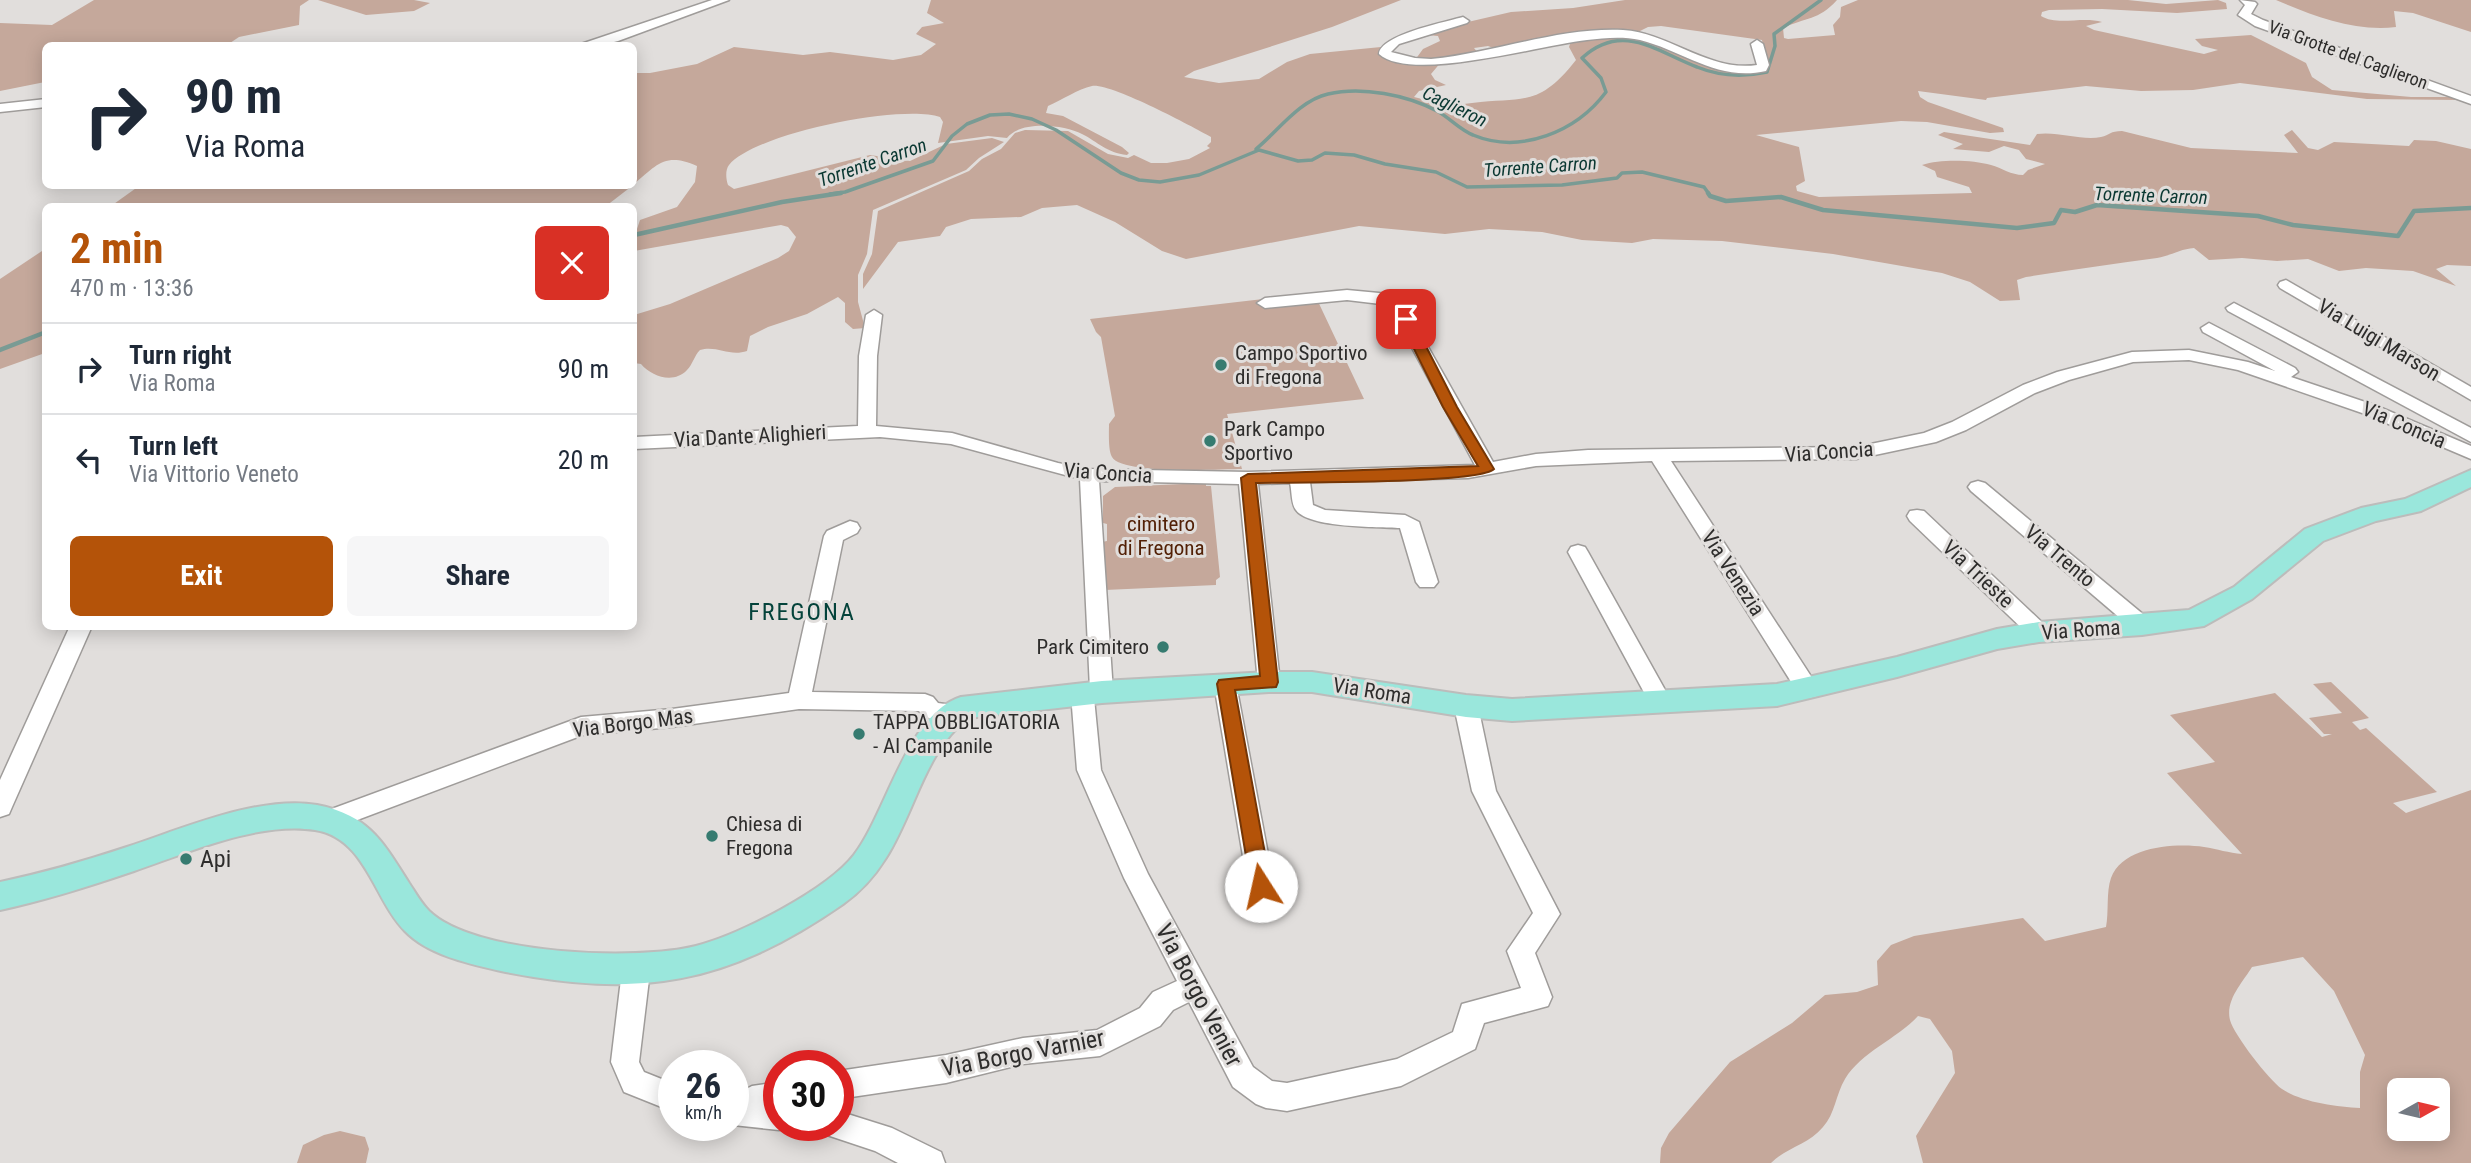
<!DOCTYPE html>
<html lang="en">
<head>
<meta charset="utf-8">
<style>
  body { margin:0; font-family:"Roboto Condensed",sans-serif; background:#f6f6f7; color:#1f2937; height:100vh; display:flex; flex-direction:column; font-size:26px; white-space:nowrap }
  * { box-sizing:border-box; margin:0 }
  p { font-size:23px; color:#747a83 }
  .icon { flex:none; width:38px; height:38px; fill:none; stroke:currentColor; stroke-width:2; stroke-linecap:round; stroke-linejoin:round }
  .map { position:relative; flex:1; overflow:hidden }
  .drawer { position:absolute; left:42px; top:203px; width:595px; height:427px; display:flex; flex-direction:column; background:#fff; border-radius:10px; box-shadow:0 4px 18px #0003 }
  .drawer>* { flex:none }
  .top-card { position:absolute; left:42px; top:42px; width:595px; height:147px; border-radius:10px; box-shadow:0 4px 18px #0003; background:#fff; color:#1f2937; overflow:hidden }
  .needle { width:46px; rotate:82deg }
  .fabs { position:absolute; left:2387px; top:1078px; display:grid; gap:14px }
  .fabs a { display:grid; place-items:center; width:63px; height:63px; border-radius:10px; background:#fff; box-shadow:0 4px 18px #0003; font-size:35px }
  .speed { position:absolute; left:658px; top:1050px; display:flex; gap:14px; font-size:35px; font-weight:700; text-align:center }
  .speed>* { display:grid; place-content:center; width:91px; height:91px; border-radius:50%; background:#fff; box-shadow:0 4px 18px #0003; line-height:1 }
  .speed small { font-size:18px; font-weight:400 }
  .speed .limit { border:10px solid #d22; background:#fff; color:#111 }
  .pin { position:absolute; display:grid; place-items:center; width:60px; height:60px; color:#fff; margin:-30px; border-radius:14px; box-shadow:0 4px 10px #0006 }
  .me { position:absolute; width:77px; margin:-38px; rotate:350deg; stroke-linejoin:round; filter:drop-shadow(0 0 5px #0008) }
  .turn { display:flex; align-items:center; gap:24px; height:147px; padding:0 28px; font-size:32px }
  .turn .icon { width:91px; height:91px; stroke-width:2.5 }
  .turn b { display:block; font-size:49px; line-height:60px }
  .round { display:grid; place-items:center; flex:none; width:74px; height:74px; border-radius:10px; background:#f6f6f7 }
  .headline { display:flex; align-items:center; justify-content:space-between; height:119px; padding:0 28px }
  h1 { font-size:42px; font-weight:700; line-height:52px; color:#b45309 }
  .button { display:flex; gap:14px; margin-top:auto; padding:14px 28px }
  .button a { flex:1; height:80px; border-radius:10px; background:#b45309; color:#fff; font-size:28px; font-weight:700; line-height:80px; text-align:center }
  .button a+a { background:#f6f6f7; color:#1f2937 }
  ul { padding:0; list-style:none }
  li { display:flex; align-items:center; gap:21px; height:91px; padding:0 28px; border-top:2px solid #e0e1e3 }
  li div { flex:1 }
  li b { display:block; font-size:26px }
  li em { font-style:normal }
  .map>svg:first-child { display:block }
</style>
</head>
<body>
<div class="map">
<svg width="2471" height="1163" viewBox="0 0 2471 1163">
  <rect width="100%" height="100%" fill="#e1dedc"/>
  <g fill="#c5a89b" fill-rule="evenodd">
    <polygon points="94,0 309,0 300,6 299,25 239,37 227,45 46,46 45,82 0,91 0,23 52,25"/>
    <polygon points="318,0 414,0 430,3 414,11 366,15"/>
    <path d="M931,0H1401L1332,27L1194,71L1184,77L1219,83L1259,79L1287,62L1310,54L1381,47L1401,59L1442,61L1431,74L1435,80L1446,85L1419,91L1414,97L1430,101L1434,107C1447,109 1459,104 1472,103C1525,97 1539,107 1576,60L1569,47L1571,41C1648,9 1700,84 1766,67L1762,40L1661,26L1648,27L1636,33H1606L1496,49L1488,46L1474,48L1478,53L1472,54L1415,60L1423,49L1440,41L1438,36L1416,34L1511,12L1573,8L1625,0H1837C1818,21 1806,17 1783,28L1784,38L1788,39L1835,35L1833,25L1840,17L1841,7L1858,0H2128L2166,4L2218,0L2226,3L2227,9L2177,13L2102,9L2049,10L2042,12L2041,16C2057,26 2083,16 2102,22L2086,26L2094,30L2204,54L2218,50L2202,46L2195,39L2251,35L2306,63L2312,77L2332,90L2411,97H2452L2458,100L2367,99L2240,83L2193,90L2141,91L2086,86L1987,98L1986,100L1918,91L1920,97L1928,102L2003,128L2004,132L1990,133L1927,122L1901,121L1756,135L1799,147L1805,181L1796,186L1797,191L1819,197L1972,193L1969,187L1937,177L1935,171L1922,165C1941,159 1972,160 1991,165C2002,168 2011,175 2023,175L2028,170L2045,164L2026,159L2019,150L2004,146L1989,152L1953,149L1963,144L1938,135L1944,132L2030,145L2037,134C2058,131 2082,141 2101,137C2110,135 2110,131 2122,131L2191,148L2298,153L2284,135L2292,130L2308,148L2318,150L2334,142L2409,146L2414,140L2436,141L2471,149V266L2447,265L2436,269L2456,286L2413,271L2366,268L2339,271L2308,259L2277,261L2242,258L2209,260L2194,248C2180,249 2170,256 2157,258C2113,264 2070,270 2026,277L2017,280L2020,300L2000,301L1970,282L1942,273L1833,254L1722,241L1653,239L1632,243L1582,240L1542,232L1489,229L1445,234L1359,226L1186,259L1162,251L1115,222L1077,205L1042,208L1021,217L971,219L946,227L940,236L898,242L863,289V274L872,254L878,211L969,171L982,159L1001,149L1015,133L1025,130L1068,131L1108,154L1128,158L1134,155L1151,163H1167L1189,159L1210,148L1207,146L1211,142V137C1191,126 1111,83 1092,86C1078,89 1062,100 1048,106L1046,113L1063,116L1122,147L1129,153L1127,155C1107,153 1098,142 1082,134C1064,125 1021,120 1007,138L988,136L938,143L943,122L940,117C902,104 755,133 729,165C725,170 726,179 728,185L734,189L870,155L910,161L946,144L992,138L1004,142L979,158L966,170L873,210L867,254L858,275V302L865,328L853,329L845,322V303L838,297L807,314L768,327L750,336L747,351C729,357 717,345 700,350C694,356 693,364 687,370C674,384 652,377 641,364L634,363V315L670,304L778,258L789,251L796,237L788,227L781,225L634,251V238L640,220L677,207L695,182L697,166C665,152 657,165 634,184V73H650L697,64L734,47L803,55L830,52L893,60L921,55L936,44L916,34L922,27L944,23L927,13Z"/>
    <path d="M2276,0H2471V32L2413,13L2394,11L2396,27C2355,32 2313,16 2276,0Z"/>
    <polygon points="139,186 632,186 606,206 111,206"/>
    <polygon points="45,249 45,353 0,369 0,279"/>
    <path d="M1314,293L1364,399L1227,414L1242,469C1220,469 1122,475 1112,457C1108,450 1109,433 1109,424L1115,416L1101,337L1096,332L1090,319Z"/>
    <polygon points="1206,483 1206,486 1211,486 1220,577 1216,580 1216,585 1105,590 1102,542 1107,541 1107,524 1103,523 1103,496 1115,487"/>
    <path d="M2331,682L2369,718L2352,722L2360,730L2366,728L2437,792L2393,803L2406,813L2471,790V1163H1923L1916,1136L1955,1073L1952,1051L1930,1019L1918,1016C1897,1039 1861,1052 1845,1079C1836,1094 1835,1114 1823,1127C1808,1145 1787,1147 1771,1163H1660L1661,1148L1669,1133L1730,1062L1792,1023L1825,995L1857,992L1878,985L1877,961L1891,945L1914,936L2023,918L2045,941L2106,927C2109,912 2106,892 2111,878C2123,846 2176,843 2204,847C2217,849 2229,853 2242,854L2167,773L2215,762L2170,715L2275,693L2322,737L2332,734H2324L2309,718L2342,713L2313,684ZM2303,957L2334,991L2365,1055L2360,1072V1108C2337,1107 2301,1102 2282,1089C2269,1080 2234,1035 2230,1020C2225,1000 2243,982 2252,967ZM2399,1090H2438V1129H2399Z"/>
    <polygon points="340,1131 365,1137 369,1149 366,1163 297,1163 303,1145 324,1135"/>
  </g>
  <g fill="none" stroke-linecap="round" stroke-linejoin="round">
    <g stroke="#799b94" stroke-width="3.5">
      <path d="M1256,149C1277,132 1300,100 1328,94C1362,86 1407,95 1437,111C1450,118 1460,130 1473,135C1521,155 1577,131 1606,92L1601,78L1582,58C1623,21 1657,52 1697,67C1719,76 1744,77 1767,72L1775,46L1774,34L1821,0"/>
      <polyline points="830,194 845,192 933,161 952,136 967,124 990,115 1009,114 1032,119 1056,130 1121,173 1139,180 1160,182 1199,175 1259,150 1298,161 1312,160 1325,153 1354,155 1385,164 1436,172 1467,187 1562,185 1617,178 1622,173 1642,172 1704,187 1709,194"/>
    </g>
    <g stroke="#799b94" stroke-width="4.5">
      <polyline points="1708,193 1710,196 1726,201 1781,197 1823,210 2017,228 2054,223 2061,210 2075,212 2097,205 2258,216 2293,225 2398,236 2414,211 2471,208"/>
      <polyline points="634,235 782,202 841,193"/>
      <polyline points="0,350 46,332"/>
    </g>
    <defs>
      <g id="minor">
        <polygon points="712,0 729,0 618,41 598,46 575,46"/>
        <polygon points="2240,0 2255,2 2257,4 2251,14 2263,20 2471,96 2471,104 2255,26 2238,15 2245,5"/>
        <path d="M1463,17L1469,21L1467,23L1399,44L1391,52L1415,58L1431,59C1495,53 1558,27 1623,30C1670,33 1708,72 1757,65L1751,44L1757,40L1763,44L1769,65L1766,71C1718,82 1684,51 1640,40C1622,36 1604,38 1587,40C1541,45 1411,83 1379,54C1380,35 1445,22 1463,17Z"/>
        <polygon points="46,99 46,107 0,112 0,104"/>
        <polygon points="2286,280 2471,387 2471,400 2280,288 2278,285 2280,282"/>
        <path d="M1347,290L1379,293L1401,299L1493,462L1536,454L1588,450L1856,447L1924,433L1952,422L2023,385L2057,372L2132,352L2189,350L2248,362L2275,371L2203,332L2201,328L2209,323L2295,368L2298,372L2291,377L2377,406L2471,446V459L2365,414L2238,370L2189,360L2133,362L2069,380L2035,393L1966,430L1936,442L1856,459L1671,461L1816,684L1819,690L1816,696L1808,698L1800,696L1652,461L1536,466L1468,478L1310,482L1313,505L1325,510L1405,515L1419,522L1438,582L1434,587H1420L1416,582L1400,528C1378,527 1309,528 1296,510C1291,504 1292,491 1290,483L1258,484L1280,682L1277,688L1269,690L1261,688L1258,682L1239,484L1099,481L1113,692L1110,698L1102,700L1094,698L1101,770L1148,874L1253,1067L1272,1081L1287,1083L1397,1059L1453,1032L1462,1004L1521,988L1507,951L1533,913L1472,791L1454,706L1458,700L1466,697L1474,700L1478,706L1496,791L1560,914L1535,953L1552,997L1548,1006L1484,1023L1475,1049L1401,1086L1287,1111L1266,1108L1256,1104L1233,1087L1189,1002L1173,1010L1160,1026L1100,1056L1023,1064L946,1083L838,1099V1071L946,1055L1023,1038L1097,1030L1140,1008L1153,992L1177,981L1124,878L1077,770L1071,694L1074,688L1082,686L1090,689L1080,479L951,444L880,437L634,449V437L858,426L859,356L866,315L874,310L882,315L877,356L876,426L952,433L1058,463L1089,469L1248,472L1475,465L1389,305L1347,300L1265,308L1257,303L1265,298Z"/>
        <polygon points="2234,303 2471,428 2471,442 2228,311 2226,308"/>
        <polygon points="1978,481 1985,483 2150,620 2153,625 2150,630 2142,633 2134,630 1971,491 1968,487 1971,483"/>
        <polygon points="1917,510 1924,511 2047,627 2050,632 2047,637 2039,640 2031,637 1910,521 1907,516 1910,511"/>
        <path d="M850,521L857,523L860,528L857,533L843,540L812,692L925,694L933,697L938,703L959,706L963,712L959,718C946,722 928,722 919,711L799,709L672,727L583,735L336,828L327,831L318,828L315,821L318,814L581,717L672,709L789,693L824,536L827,531Z"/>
        <polygon points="1578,545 1585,547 1588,552 1669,697 1673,703 1669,709 1661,712 1653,709 1568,552 1571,547"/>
        <polygon points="70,626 92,626 12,807 9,814 0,817 0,780"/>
        <polygon points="1225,676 1233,678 1236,684 1274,886 1270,894 1261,897 1252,894 1248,886 1214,684 1217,678"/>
        <polygon points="636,959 646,962 650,971 639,1062 644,1072 674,1084 674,1112 624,1092 611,1062 622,971 626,962"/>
        <polygon points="779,1082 779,1125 790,1126 779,1130 733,1125 733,1096 752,1086"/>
        <polygon points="838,1111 892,1128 941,1152 945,1163 898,1163 875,1151 827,1135 823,1125 838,1125"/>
      </g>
      <path id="major" d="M2471,470V487L2421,511L2376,521L2323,541L2252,599L2204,626L2142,635L2039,642L1997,649L1897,677L1777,706L1512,721L1466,717L1312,692H1269L1102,703L968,718C909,764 914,855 843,904C726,985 640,999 501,971C470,964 428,955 405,931C374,900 366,838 315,830C259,821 187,853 134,871C90,886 46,900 0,910V882C43,873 85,861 127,847C182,829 259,795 317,805C369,815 383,842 409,883C415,892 421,903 429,911C474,955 637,961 696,946C739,935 827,890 854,855C887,812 907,714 961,697L1102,681L1269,672H1312L1466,695L1512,699L1777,684L1897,657L1997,629L2039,622L2189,610L2234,587L2305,529L2361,508L2405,499Z"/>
    </defs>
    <use href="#minor" stroke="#9f9c9a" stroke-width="3"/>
    <use href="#major" stroke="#bcbcbb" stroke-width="4"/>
    <use href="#minor" fill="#fff" fill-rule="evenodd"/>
    <use href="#major" fill="#9ae7dc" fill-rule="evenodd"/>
  </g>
  <path fill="#b45309" stroke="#753606" stroke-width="2" d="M1406,315L1412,319L1457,407L1494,469C1479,484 1290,482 1256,483L1278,682L1276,687L1235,690L1271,886L1268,892L1261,894L1254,892L1251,886L1217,684L1219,680L1260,676L1241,478L1248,474L1478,466L1443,407L1399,319Z"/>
  <g fill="#367b70" stroke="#e1dedc" stroke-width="2.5">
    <circle cx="1221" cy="365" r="7"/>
    <circle cx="1210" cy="441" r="7"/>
    <circle cx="1163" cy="647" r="7"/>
    <circle cx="859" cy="734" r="7"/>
    <circle cx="712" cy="836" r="7"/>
    <circle cx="186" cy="859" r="7"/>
  </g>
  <g text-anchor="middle" stroke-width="6" stroke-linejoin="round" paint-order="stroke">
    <g font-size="18" fill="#2e2d2c" stroke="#e1dedc">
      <text transform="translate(2348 55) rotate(20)" y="6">Via Grotte del Caglieron</text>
    </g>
    <g font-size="19" font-style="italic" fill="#0a3832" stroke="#e1dedc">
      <text transform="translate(1455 106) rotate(26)" y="7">Caglieron</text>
      <text transform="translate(872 162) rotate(-19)" y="7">Torrente Carron</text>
      <text transform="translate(1540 166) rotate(-4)" y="7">Torrente Carron</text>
      <text transform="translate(2151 195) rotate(2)" y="7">Torrente Carron</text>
    </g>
    <g font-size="21" fill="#2e2d2c" stroke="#e1dedc">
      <text transform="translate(2379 340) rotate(31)" y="7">Via Luigi Marson</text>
      <text transform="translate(2404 425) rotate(23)" y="7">Via Concia</text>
      <text transform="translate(750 436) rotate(-3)" y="7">Via Dante Alighieri</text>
      <text transform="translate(1829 452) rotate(-4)" y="7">Via Concia</text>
      <text transform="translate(1108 473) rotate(4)" y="7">Via Concia</text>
      <text transform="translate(2060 556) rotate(40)" y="7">Via Trento</text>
      <text transform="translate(1733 573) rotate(57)" y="7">Via Venezia</text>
      <text transform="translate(1978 574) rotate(43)" y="7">Via Trieste</text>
      <text transform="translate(2081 630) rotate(-4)" y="7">Via Roma</text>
      <text transform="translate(1372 691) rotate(9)" y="7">Via Roma</text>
      <text transform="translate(633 723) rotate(-7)" y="7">Via Borgo Mas</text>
    </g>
    <g font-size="21" fill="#2e2d2c" stroke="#e1dedc" text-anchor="start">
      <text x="1235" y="360">Campo Sportivo<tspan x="1235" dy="24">di Fregona</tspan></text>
      <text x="1224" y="436">Park Campo<tspan x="1224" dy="24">Sportivo</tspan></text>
      <text x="1149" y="654" text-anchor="end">Park Cimitero</text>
      <text x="873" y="729">TAPPA OBBLIGATORIA<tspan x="873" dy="24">- Al Campanile</tspan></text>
      <text x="726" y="831">Chiesa di<tspan x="726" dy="24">Fregona</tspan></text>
    </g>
    <g font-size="21" fill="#522006" stroke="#e1dedc">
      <text x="1161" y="531">cimitero<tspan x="1161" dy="24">di Fregona</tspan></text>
    </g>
    <g font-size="24" letter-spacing="2" fill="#04433b" stroke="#e1dedc">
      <text x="802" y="620">FREGONA</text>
    </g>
    <g font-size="24" fill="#2e2d2c" stroke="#e1dedc" text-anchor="start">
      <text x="200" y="867">Api</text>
    </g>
    <g font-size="24" fill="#2e2d2c" stroke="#e1dedc">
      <text transform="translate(1199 995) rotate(62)" y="8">Via Borgo Venier</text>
      <text transform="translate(1023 1053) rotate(-11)" y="8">Via Borgo Varnier</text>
    </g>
  </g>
</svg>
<div class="fabs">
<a><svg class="needle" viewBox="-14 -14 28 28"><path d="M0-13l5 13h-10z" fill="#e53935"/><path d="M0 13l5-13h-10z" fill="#747a83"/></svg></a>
</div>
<div class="speed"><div>26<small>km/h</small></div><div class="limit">30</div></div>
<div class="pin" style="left:1406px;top:319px;background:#d93025"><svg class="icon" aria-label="arrive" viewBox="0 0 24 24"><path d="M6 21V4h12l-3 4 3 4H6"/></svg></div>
<svg class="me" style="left:1261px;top:886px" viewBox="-20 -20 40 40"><circle r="19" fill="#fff"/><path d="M0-13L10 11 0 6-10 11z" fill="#b45309"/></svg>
<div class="top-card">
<div class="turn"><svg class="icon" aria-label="right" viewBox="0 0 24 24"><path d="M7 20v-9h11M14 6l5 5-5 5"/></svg><div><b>90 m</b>Via Roma</div></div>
</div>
<section class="drawer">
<div class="headline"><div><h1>2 min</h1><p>470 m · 13:36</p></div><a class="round" style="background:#d93025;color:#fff"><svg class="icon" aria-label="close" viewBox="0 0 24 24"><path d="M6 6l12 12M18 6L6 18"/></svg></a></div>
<ul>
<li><svg class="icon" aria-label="right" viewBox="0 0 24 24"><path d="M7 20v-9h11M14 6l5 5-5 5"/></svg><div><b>Turn right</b><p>Via Roma</p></div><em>90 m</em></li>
<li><svg class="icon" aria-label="left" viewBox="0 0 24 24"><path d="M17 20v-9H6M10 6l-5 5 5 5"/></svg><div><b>Turn left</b><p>Via Vittorio Veneto</p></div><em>20 m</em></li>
</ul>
<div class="button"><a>Exit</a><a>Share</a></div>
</section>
</div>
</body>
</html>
